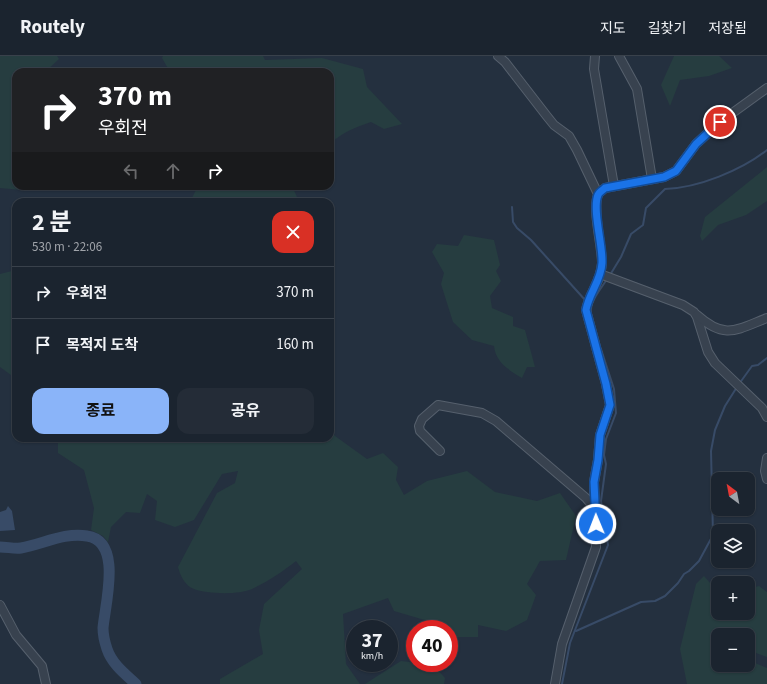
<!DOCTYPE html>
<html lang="ko">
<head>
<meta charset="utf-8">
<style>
  body { margin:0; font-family:"Source Sans 3","Noto Sans KR",sans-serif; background:#242c37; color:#f1f3f6; height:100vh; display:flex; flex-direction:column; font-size:15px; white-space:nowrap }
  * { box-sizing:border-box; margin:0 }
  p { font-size:13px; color:#a0a4aa }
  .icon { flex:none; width:22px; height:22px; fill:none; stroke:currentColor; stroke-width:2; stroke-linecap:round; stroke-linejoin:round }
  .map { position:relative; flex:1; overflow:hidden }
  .panel { position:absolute; left:12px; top:142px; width:322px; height:244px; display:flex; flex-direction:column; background:#1b242f; border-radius:12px; box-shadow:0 1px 3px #0004,0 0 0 1px #39414b }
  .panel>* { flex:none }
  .guide { position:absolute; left:12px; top:12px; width:322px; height:122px; border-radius:12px; box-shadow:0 1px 3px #0004,0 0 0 1px #39414b; background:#202124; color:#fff; overflow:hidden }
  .needle { width:26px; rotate:328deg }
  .tools { position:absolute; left:711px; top:416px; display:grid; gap:8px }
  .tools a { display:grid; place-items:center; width:44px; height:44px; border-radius:8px; background:#1b242f; box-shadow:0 1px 3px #0004,0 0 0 1px #39414b; font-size:20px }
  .speed { position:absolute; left:346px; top:564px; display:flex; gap:8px; font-size:20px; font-weight:700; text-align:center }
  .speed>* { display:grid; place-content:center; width:52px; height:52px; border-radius:50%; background:#1b242f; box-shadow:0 1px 3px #0004,0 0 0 1px #39414b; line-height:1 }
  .speed small { font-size:10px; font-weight:400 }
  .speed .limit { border:6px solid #d22; background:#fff; color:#111 }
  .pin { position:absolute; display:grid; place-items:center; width:34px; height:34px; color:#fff; margin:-17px; border:2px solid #fff; border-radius:50%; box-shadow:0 1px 4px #0007 }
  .me { position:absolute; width:44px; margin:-22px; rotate:359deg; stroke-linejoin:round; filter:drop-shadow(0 0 3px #0008) }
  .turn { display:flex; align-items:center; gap:14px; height:84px; padding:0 20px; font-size:18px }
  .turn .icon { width:52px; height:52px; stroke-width:2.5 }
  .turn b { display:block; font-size:28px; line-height:34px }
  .lanes { display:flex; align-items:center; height:38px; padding:0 20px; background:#0003; justify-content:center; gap:20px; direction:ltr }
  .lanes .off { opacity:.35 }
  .round { display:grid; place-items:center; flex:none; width:42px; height:42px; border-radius:12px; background:#242c37 }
  .overview { display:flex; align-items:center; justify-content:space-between; height:68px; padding:0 20px }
  h1 { font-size:24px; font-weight:700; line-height:30px }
  .action { display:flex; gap:8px; margin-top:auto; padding:8px 20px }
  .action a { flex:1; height:46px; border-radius:12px; background:#8ab4f9; color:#111; font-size:16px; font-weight:700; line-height:46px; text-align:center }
  .action a+a { background:#242c37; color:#f1f3f6 }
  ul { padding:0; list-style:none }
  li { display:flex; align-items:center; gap:12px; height:52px; padding:0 20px; border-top:1px solid #39414b }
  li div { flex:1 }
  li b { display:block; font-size:15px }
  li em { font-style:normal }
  header { display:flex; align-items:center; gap:24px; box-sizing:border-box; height:56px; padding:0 20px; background:#1b242f; border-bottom:1px solid #39414b }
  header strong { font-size:19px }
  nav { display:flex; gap:22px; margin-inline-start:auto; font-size:14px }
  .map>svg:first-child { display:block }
</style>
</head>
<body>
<header>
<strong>Routely</strong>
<nav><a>지도</a><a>길찾기</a><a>저장됨</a></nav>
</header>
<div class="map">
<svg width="767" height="628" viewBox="0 0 767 628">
  <rect width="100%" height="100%" fill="#24303f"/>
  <g fill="#263d40">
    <polygon points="0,0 57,0 59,3 45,16 16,16 16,130 48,130 33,135 0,132"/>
    <path d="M163,0H263L265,4L322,2L363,13L367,31L402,68L384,73L371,66C356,71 341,77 330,88V16H170L162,2Z"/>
    <polygon points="674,0 719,0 732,12 709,20 680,24 670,50 661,29"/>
    <polygon points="767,111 767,145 746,159 718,169 702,185 700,180 705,161"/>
    <polygon points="198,130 292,130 297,141 293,146 190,146"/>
    <path d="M464,179L494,184L500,209L496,215L501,225L490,240L492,252L513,261V270L525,274L535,311H527L522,322C509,314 496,307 494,290L472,284L453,266L441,228L444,217L432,196L437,188L458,190Z"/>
    <polygon points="16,214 16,318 11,319 0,311 0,218"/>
    <path d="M330,371L335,380L367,403L383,397L398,411L396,424L404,439L427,425L467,415L495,436L537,445L560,437L576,460L566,504L540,505L527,528L536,539L527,564L506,575L478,569V581H449V573H435L428,565L394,555L388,542L343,558L346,608L360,628H220V623L263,598L259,574L264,548L302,513L296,505C282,516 269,525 252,533C239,539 207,538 194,533C185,530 180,519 178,511L217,437L235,427L238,415L222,418L194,464L175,471L155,464L157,445L147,438L140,457L126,456L111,471L108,486L103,480L91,474L94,452L84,414L58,397V382H330Z"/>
    <polygon points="704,520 718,536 718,557 748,557 748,533 759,530 767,536 767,601 751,595 748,592 748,579 718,579 718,609 748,609 748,604 767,612 767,628 687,628 680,593 696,528"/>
    <polygon points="401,605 433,609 445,622 444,628 365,628"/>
  </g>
  <polygon fill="#384b67" points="8,450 12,455 15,474 0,475 0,456 6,454"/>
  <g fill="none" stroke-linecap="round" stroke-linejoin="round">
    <g stroke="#384b67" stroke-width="2">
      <polyline points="512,151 513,166 517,172 531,184 586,245"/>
      <path d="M610,219L621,201L631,178L643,169L646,152L665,133C698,132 742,114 767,94"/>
      <path d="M591,258C589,246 601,233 607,223"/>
      <polyline points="739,328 752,310 758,309 767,302"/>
      <polyline points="576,575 641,546 655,545 665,540 678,527 684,518 689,515 699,505 713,479 711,395 715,374 725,350 737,331"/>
      <polyline points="562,628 570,587 608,489 601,445 606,408 604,399 606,383 616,357 614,333 601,293"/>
    </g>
    <path stroke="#384b67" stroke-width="11" d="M0,491C7,491 15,493 21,492C43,488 65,476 87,480C123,485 105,548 103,572C103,578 105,587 107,593C112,608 125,618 136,628"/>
    <defs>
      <g id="minor">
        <polyline points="498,0 505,6 546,59 554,69 569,80 577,94 598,138"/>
        <polyline points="595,0 594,13 614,130"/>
        <polyline points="619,0 637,33 652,123"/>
        <polyline points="600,218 683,249 694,256 697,261 708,296 715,307 762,352 767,361"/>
        <path d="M697,259C725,284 736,274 767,262"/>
        <polyline points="440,395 420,375 419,370 422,363 438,349 482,357 496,365 586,442 596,454"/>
        <polyline points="767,402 765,415 767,423"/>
        <polyline points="0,549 16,579 42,610 46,628"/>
        <path d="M555,628L562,588L596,491L594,426L598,404L600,379L610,349L606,328L586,254C589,237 601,226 602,207C602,190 592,153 598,139C599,136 603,134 605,132L664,121L676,115L696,88L720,66L767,32"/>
      </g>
    </defs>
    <use href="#minor" stroke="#56606d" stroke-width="10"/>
    <use href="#minor" stroke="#38424f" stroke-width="8"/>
  </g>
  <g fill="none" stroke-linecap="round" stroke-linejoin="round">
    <defs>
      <path id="route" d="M596,468L594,426L598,404L600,379L610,349L606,328L586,254C589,237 601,225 602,207C603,190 592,153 598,139C599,136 603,134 605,132L664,121L676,115L696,88L720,66"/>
    </defs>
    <use href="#route" stroke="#114b97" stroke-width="10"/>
    <use href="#route" stroke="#1a73e8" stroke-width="7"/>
  </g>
</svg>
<div class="tools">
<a><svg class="needle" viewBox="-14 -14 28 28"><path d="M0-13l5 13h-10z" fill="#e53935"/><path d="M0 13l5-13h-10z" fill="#a0a4aa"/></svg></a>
<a><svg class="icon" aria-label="layers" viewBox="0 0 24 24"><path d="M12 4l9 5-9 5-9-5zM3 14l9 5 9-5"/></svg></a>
<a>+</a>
<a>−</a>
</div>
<div class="speed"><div>37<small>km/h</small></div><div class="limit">40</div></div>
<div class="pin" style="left:720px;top:66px;background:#d93025"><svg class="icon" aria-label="arrive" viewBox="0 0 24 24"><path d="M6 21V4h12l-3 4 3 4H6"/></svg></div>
<svg class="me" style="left:596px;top:468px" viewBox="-20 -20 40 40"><circle r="17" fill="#1a73e8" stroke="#fff" stroke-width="3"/><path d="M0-11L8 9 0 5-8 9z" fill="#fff"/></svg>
<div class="guide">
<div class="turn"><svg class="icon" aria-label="right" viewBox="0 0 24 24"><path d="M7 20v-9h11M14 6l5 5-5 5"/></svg><div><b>370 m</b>우회전</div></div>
<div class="lanes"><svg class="icon off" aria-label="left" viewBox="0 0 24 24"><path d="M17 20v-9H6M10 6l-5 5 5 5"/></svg><svg class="icon off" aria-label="ahead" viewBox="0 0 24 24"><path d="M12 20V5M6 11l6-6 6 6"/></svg><svg class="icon" aria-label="right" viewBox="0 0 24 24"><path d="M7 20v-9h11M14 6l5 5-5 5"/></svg></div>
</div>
<section class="panel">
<div class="overview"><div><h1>2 분</h1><p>530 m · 22:06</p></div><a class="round" style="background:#d93025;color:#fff"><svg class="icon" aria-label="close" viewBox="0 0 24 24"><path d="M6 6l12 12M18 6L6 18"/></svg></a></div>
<ul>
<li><svg class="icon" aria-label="right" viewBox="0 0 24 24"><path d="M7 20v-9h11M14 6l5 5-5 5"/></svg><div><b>우회전</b></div><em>370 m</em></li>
<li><svg class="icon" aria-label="arrive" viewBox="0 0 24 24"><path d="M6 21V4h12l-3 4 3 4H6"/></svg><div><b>목적지 도착</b></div><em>160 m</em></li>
</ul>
<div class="action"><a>종료</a><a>공유</a></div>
</section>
</div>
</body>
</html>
